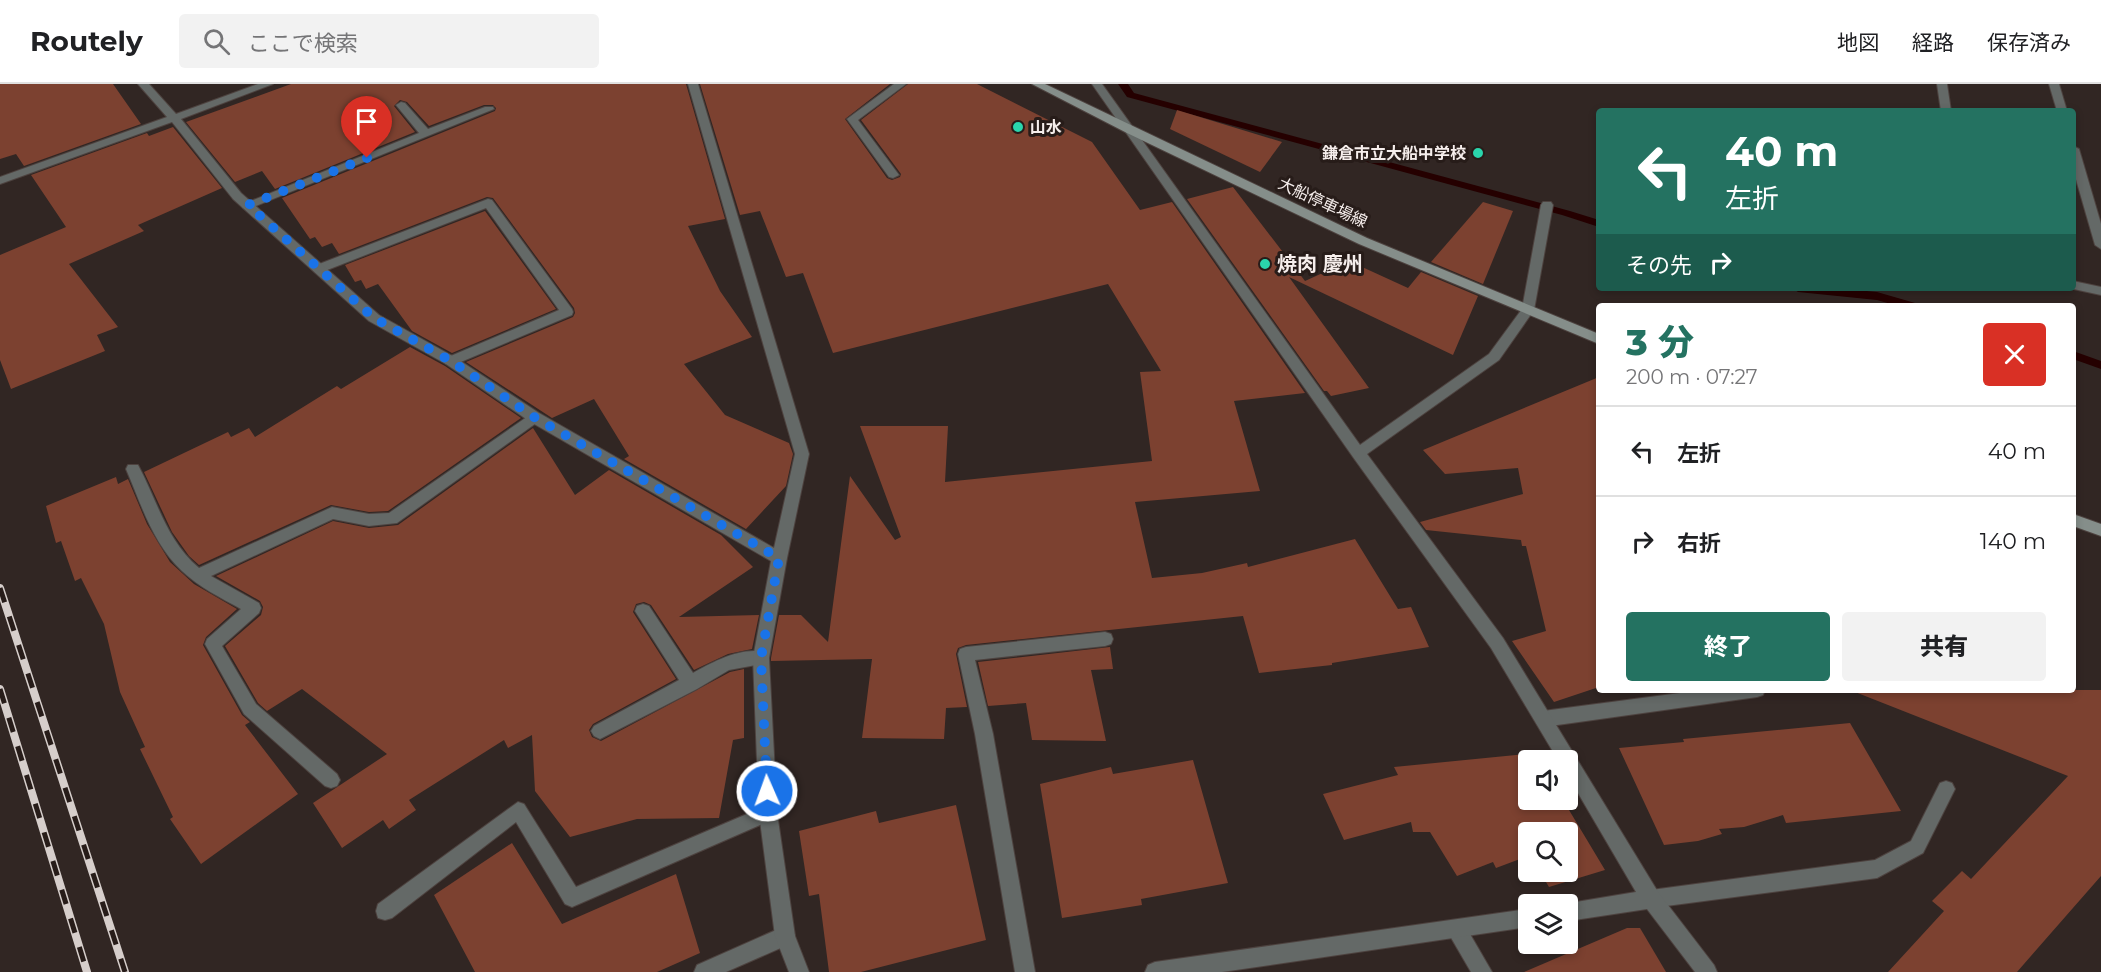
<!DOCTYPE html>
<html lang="ja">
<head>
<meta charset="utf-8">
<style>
  body { margin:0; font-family:Montserrat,"Noto Sans JP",sans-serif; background:#f2f2f2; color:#202124; height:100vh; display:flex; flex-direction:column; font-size:22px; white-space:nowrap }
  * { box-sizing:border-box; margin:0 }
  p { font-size:20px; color:#757577 }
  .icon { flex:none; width:33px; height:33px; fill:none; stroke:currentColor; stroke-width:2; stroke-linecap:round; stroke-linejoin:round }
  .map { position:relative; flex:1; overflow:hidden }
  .side { position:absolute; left:1596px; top:219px; width:480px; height:390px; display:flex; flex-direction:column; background:#fff; border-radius:6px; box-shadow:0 3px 9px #0003 }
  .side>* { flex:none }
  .hud { position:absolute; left:1596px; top:24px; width:480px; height:183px; border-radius:6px; box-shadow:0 3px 9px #0003; background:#247261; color:#fff; overflow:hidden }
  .buttons { position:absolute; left:1518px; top:666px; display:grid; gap:12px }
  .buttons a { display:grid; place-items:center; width:60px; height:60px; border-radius:6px; background:#fff; box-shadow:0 3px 9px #0003; font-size:30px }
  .pin { position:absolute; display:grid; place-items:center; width:51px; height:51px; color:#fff; margin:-62px -26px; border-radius:50% 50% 50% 0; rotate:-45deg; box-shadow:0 0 6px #0007 }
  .pin .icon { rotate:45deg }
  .me { position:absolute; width:66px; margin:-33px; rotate:358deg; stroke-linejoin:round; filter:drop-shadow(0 0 4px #0008) }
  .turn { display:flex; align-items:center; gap:21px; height:126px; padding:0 30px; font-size:27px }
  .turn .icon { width:78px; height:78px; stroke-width:2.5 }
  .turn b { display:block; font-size:42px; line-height:51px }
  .then { display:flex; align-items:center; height:57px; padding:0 30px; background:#0003; gap:12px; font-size:22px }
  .round { display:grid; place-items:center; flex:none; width:63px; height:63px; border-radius:6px; background:#f2f2f2 }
  .headline { display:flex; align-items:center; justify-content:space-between; height:102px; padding:0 30px }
  h1 { font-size:36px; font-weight:800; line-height:45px; color:#247261 }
  .primary-button { display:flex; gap:12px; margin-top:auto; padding:12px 30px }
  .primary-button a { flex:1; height:69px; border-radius:6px; background:#247261; color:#fff; font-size:24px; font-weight:800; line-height:69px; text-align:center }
  .primary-button a+a { background:#f2f2f2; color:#202124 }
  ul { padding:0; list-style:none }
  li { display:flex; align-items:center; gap:18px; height:90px; padding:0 30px; border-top:2px solid #e0e0e0 }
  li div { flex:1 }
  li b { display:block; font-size:22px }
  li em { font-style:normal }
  header { display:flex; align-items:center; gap:36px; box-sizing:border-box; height:84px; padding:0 30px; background:#fff; border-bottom:2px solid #e0e0e0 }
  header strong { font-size:28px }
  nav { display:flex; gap:33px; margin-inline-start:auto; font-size:21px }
  .search { width:420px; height:54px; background:#f2f2f2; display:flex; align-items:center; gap:15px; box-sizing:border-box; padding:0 21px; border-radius:6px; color:#757577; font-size:22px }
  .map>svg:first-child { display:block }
</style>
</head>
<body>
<header>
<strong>Routely</strong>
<div class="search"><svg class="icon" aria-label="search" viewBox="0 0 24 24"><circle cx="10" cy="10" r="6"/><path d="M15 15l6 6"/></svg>ここで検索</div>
<nav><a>地図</a><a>経路</a><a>保存済み</a></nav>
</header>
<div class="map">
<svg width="2101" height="888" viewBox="0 0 2101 888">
  <rect width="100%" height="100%" fill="#312623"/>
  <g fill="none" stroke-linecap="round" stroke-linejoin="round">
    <g fill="#250000" fill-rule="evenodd">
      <polygon points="1118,0 1128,0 1134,9 1570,127 1599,136 1599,143 1562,131 1127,13"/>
      <polygon points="1792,204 1835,204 1877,208 1915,219 1917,222 1898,222 1877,216 1798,208"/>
      <polygon points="2073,267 2101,277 2101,285 2073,275"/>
    </g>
  </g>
  <g fill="#7c4130">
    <polygon points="0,0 113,0 141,40 24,82 16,70 0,75"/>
    <polygon points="291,0 686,0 725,135 688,142 720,207 752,253 684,280 725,331 789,359 793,370 786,402 746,445 624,375 629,372 594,315 552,334 466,278 573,233 575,229 574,224 493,114 487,113 339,170 332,159 322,163 315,153 310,155 282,114 495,27 496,24 493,21 484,21 429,42 407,18 400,16 394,22 415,48 275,105 262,87 235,98 186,38"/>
    <polygon points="700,0 890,0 845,35 887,94 892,96 900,93 901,90 861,36 908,0 977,0 1092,58 1140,126 1172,118 1305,309 1234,317 1260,407 1135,418 1152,494 1202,489 1247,479 1248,483 1355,455 1398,525 1411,523 1429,563 1332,579 1332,581 1259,589 1243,532 966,561 958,564 956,570 967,623 946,624 944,655 862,654 872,575 771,577 771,574 779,531 801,531 828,558 850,392 895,456 901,453 860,342 948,342 945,398 1152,377 1140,288 1161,287 1108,200 833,269 803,189 786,193 760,127 740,131"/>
    <polygon points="1177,26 1282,58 1260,88 1170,45"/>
    <polygon points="173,43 222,104 138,141 144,147 69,180 118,243 97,251 105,267 11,305 0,276 0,171 66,143 31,91 147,49 149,52"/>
    <polygon points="1233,103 1305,197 1349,177 1408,204 1421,188 1478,212 1453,271 1289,193 1369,304 1331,312 1327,307 1324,307 1187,115"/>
    <polygon points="1483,118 1513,127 1483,200 1431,178"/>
    <polygon points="485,127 556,225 452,269 412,247 378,200 366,205 361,196 355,198 345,181"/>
    <polygon points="410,263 445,282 521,334 388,427 369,428 331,421 199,481 189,472 172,448 144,388 228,348 231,353 249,344 255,353 337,302 341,305"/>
    <polygon points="1599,293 1599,603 1554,618 1512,557 1546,547 1526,462 1522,462 1521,456 1426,446 1420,438 1523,410 1518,384 1445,390 1423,366"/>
    <polygon points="533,344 575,411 609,386 721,451 753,483 679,533 759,531 752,565 728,570 694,586 651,521 644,518 636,520 633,528 676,595 593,640 589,646 592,653 601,657 730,588 744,585 744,654 733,656 719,734 637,735 570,753 535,707 532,651 508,664 504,656 409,716 416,726 389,745 383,736 342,764 313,719 387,670 302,605 267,627 258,619 225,562 261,531 263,523 260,517 216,492 333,437 369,444 398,441"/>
    <polygon points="116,393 118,400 128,395 147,440 170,478 194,500 237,525 206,553 203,561 242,631 250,638 245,641 298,710 201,780 170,735 173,733 140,665 145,663 120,608 104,540 81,494 75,497 61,457 56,459 46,422"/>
    <polygon points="1110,563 1113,585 1091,586 1106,657 1032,656 1026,619 988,622 978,578"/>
    <polygon points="1855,606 2101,606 2101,792 2017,888 1888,888 1944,827 1932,817 1962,787 1971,795 2068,692 1855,608"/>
    <polygon points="1850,639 1901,727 1786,739 1783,731 1744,743 1719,745 1722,750 1698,757 1664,761 1619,664 1684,658 1683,655"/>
    <polygon points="1527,670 1531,676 1528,676 1528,716 1563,716 1605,786 1549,803 1540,788 1568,788 1568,748 1528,748 1528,772 1496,784 1493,778 1457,792 1430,748 1413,748 1411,738 1344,756 1323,710 1398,691 1394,683"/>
    <polygon points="1193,676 1228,799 1141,815 1142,821 1062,834 1040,700 1111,683 1113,690"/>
    <polygon points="956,721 986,856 861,888 829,888 819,810 809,812 799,747 876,727 879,739"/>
    <polygon points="512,759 562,840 676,790 700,869 657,888 475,888 434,811"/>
    <polygon points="1627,844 1640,844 1666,888 1524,888"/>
  </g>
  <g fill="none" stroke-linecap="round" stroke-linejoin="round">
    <defs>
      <g id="lane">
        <polygon points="894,0 906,0 858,36 899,91 893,94 889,93 847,35"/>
        <polygon points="2049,0 2059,0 2067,27 2057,27"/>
        <polygon points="401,18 405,19 428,45 485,23 493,23 494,25 251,124 243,124 241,121 419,49 396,21"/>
        <polygon points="2073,62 2079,65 2101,140 2101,165 2095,161 2073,85"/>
        <polygon points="488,115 492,116 572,225 573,228 572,231 456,280 446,280 444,277 446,274 559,226 486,124 322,188 318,189 312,185 314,182"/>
        <path d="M534,328L541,333L539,337L397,439L369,442L333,435L211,492L259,519L261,524L259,529L222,562L256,620L337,690L340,696L337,702L331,704L325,702L244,630L205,560L207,555L241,525C221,514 199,503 182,487C153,460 141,420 126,385L128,381H138C158,418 166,456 199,484L332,423L369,430L389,429Z"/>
        <path d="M643,520L649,522L693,589C712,578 744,561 767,569L769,574L767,579L729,586L697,605L600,655L594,652L591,647L594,642L679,596L635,527L637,522Z"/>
        <polygon points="1105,548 1111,550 1113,555 1111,560 1105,562 975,576 993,650 1035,888 1015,888 975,650 958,570 960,565 966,563"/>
        <polygon points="1703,606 1765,606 1763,611 1757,613 1543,643 1537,640 1535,635 1537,630 1543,627"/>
        <polygon points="1946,697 1952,699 1955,705 1923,769 1877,794 1651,824 1644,822 1642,815 1644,808 1651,806 1875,776 1911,757 1940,699"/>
        <polygon points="518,718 524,720 576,803 768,721 774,723 777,729 774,735 572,823 565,820 516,738 392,834 385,836 378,834 376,827 378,820"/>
        <polygon points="1456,836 1463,838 1492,888 1471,888 1446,845 1449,838"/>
        <polygon points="785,842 792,845 795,852 792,859 726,888 694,888 697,881"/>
      </g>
      <g id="street">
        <polygon points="138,0 149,0 176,30 258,0 273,0 181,35 241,109 379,231 456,274 539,329 774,464 795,370 688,0 698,0 809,370 787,474 769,574 777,729 795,852 809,888 789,888 775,852 759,729 753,574 771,477 529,337 446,280 369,237 233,115 172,38 0,100 0,93 167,33"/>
        <polygon points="1092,0 1102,0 1360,361 1489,270 1522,225 1541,121 1543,118 1551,118 1553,121 1534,226 1499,276 1367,370 1503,554 1658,808 1714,881 1717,888 1695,888 1647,825 1568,837 1568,820 1564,820 1636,808 1568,692 1568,676 1558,676 1491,564 1353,373"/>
        <polygon points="1937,0 1947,0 1951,27 1941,27"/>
        <polygon points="2073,197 2101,203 2101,211 2069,204 2073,204"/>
        <polygon points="1528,825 1528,843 1222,888 1145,888 1148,881 1155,878"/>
      </g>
      <g id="secondary">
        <polygon points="1032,0 1045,0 1367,154 1599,250 1599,260 1359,160 1127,49"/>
        <polygon points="2073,430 2101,440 2101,452 2073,442"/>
      </g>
    </defs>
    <use href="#lane" stroke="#4d423f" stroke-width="2"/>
    <use href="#street" stroke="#4d423f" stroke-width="2"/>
    <use href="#secondary" stroke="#4d423f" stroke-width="2"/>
    <use href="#lane" fill="#646967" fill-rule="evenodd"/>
    <use href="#street" fill="#646967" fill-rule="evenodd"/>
    <use href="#secondary" fill="#858e8a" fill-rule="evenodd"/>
    <defs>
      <g id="rail">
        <polyline points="0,504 125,888"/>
        <polyline points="0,605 87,888"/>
      </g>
    </defs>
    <use href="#rail" stroke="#d6cecb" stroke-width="8"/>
    <use href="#rail" stroke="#271c19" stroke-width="5" stroke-dasharray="15" stroke-linecap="butt"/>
  </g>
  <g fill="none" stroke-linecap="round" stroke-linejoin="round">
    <polyline stroke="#1a73e8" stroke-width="10" stroke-dasharray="0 18" points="367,74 248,121 374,234 451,277 534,333 779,474 761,574 767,707"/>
  </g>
  <g fill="#2ad5ac" stroke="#271c19" stroke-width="2">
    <circle cx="1018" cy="43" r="6"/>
    <circle cx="1478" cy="69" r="6"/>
    <circle cx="1265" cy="180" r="6"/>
  </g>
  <g text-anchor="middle" stroke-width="6" stroke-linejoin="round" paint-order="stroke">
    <g font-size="16" font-weight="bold" fill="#f6eeec" stroke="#271c19" text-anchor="start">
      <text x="1030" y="49">山水</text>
      <text x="1466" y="75" text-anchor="end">鎌倉市立大船中学校</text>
    </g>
    <g font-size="16" fill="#f6eeec" stroke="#271c19">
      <text transform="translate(1323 118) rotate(25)" y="6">大船停車場線</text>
    </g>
    <g font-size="20" font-weight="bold" fill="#f6eeec" stroke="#271c19" text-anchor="start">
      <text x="1277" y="187">焼肉 慶州</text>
    </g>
  </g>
</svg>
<div class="buttons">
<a><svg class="icon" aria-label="sound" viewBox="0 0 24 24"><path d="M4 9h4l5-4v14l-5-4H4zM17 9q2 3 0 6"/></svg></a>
<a><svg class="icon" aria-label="search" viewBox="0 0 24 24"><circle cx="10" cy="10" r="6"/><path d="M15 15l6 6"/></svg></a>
<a><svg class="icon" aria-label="layers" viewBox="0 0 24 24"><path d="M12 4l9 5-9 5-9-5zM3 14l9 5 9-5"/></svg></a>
</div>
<div class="pin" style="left:367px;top:74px;background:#d93025"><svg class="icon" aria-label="arrive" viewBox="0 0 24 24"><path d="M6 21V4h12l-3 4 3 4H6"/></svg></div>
<svg class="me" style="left:767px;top:707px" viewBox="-20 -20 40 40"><circle r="17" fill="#1a73e8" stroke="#fff" stroke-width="3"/><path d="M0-11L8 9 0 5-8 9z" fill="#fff"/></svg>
<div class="hud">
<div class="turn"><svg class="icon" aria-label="left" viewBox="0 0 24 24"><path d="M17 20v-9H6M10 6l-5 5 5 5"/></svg><div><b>40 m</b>左折</div></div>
<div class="then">その先<svg class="icon" aria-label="right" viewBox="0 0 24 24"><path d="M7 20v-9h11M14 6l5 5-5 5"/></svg></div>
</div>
<section class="side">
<div class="headline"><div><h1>3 分</h1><p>200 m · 07:27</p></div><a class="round" style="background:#d93025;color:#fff"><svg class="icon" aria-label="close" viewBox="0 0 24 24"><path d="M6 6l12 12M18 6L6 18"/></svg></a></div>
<ul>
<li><svg class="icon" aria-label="left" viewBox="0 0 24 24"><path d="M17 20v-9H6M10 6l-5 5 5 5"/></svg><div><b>左折</b></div><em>40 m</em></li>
<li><svg class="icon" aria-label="right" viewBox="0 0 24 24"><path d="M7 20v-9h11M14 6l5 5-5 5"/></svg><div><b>右折</b></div><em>140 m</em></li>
</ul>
<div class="primary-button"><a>終了</a><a>共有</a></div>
</section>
</div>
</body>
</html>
